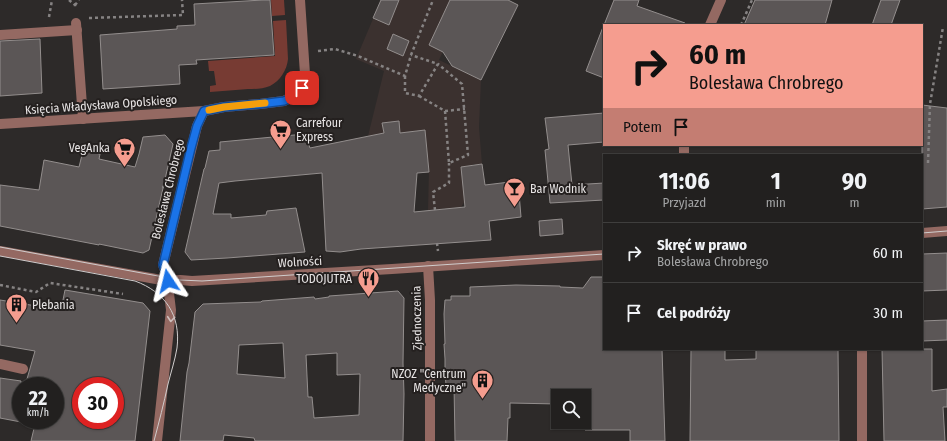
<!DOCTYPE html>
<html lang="pl">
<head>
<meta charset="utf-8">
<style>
  body { margin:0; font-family:"Fira Sans Condensed",sans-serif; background:#2e2d2c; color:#f1f3f6; height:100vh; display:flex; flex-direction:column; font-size:15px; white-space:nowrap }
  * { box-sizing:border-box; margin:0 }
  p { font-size:13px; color:#a2a3a4 }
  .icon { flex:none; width:22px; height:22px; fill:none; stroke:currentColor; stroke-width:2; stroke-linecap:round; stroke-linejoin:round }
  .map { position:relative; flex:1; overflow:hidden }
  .sheet { position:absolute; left:603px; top:154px; width:320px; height:196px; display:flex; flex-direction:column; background:#22201f; border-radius:0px; box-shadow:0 1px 3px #0004,0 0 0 1px #3f3e3d }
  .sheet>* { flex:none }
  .hud { position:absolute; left:603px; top:24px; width:320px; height:122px; border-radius:0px; box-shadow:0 1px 3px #0004,0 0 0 1px #3f3e3d; background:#f59d8f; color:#111; overflow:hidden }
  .controls { position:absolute; left:551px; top:389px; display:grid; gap:8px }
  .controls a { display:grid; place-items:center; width:40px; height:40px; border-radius:0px; background:#22201f; box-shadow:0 1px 3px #0004,0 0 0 1px #3f3e3d; font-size:20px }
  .speed { position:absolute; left:12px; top:377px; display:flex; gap:8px; font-size:20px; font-weight:700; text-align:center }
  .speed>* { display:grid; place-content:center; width:52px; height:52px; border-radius:50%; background:#22201f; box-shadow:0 1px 3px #0004,0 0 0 1px #3f3e3d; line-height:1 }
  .speed small { font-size:10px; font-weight:400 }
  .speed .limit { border:6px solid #d22; background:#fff; color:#111 }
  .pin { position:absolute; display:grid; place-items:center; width:34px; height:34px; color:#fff; margin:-17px; border-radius:8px; box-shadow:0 2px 6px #0006 }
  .me { position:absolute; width:44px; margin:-22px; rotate:350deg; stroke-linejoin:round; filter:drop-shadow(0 0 3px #0008) }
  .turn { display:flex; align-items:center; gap:14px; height:84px; padding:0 20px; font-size:18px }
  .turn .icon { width:52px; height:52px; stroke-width:2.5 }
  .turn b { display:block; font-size:28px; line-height:34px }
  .then { display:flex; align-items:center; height:38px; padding:0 20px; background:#0003; gap:8px; font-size:15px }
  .eta { display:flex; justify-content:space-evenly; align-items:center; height:68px; text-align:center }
  .eta b { font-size:24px; font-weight:700; line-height:28px }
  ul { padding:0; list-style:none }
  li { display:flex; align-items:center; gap:12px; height:60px; padding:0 20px; border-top:1px solid #3f3e3d }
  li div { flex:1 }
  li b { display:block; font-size:15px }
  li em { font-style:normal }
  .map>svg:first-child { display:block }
</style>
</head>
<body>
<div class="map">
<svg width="947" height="441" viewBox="0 0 947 441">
  <rect width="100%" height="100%" fill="#2d2a29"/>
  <polygon fill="#3b312f" points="381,0 467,0 439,60 481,80 479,127 482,164 475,165 474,164 472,165 471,166 465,201 461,207 428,210 429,169 425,130 400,133 382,123 384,134 368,136 384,71 356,59"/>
  <g fill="#773b33">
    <polygon points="271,0 284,0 285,15 272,16"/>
    <path d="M286,20L288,59C287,70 280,81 270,86C263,89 255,89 248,89C236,90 223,91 210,92V86L216,85L214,71H209L208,61L275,56L273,21Z"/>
  </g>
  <g fill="#5b5656" stroke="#938e8d" fill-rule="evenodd">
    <polygon points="263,0 270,0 274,55 196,60 197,64 179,65 180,84 103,89 100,35 177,29 177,26 195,25 194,4"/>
    <polygon points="381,0 399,0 389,25 373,18"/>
    <polygon points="450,0 508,0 518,5 481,80 452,66 443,52 429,45"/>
    <polygon points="614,0 639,0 637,6 685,23 684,25 604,25"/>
    <polygon points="755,0 832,0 825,25 744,25"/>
    <polygon points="881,0 900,0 891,25 872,25"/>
    <polygon points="603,27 604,27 604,78 586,71"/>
    <polygon points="393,34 409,41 403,56 387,49"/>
    <polygon points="40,39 42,93 0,96 0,41"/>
    <polygon points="922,105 947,108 947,207 922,209"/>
    <polygon points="604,113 604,142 568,145 572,185 604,183 604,200 550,203 545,150 549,149 545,118"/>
    <polygon points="399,121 400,133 425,130 429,172 417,173 414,212 465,207 461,167 482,164 485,185 518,181 521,217 489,221 491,240 361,249 340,252 326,251 322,173 235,181 219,183 213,214 231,214 231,218 266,215 267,211 296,208 305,252 227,258 191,260 185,252 204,169 205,168 209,151 220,150 220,142 305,134 310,148 384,133 382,123"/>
    <polygon points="165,135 173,144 149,250 143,253 99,244 99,245 0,226 0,185 39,190 44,160 79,167 83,151 100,154 99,159 135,167 139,154 143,137"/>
    <polygon points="562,219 563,234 540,236 539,221"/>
    <polygon points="947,253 947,290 922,291 922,254"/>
    <polygon points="591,277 604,277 604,349 662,349 665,441 630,441 630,430 585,430 584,422 584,396 558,396 558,404 510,403 510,418 508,418 507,441 455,441 454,385 446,385 445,372 445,359 444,344 445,344 444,314 445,300 451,300 451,296 470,296 470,287 516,285 560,286 560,287 583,288"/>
    <path d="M65,290L143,303L150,311L135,441H31L36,420H55V386H25L35,351L0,345V300L61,310ZM81,386H115V420H81Z"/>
    <path d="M398,291L404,298L403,363L404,394L403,441H255L254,438L224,435L223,441H180L187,372L189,363L195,312L203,304L261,302L262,301L314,297L315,299L329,297V296ZM283,343L285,378L237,374L239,345ZM337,353V375L360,374L359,415L314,418L312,397H308L306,355Z"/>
    <polygon points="947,320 947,340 922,341 922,321"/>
    <polygon points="691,349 725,349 725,360 756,359 756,349 838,349 839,441 690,441"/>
    <polygon points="882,349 932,349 932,391 947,389 947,407 943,407 945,441 884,441"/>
    <polygon points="0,378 21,381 21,422 0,418"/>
  </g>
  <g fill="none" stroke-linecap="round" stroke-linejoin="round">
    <g stroke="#868383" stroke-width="2.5" stroke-dasharray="3 3" stroke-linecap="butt">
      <polyline points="69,0 75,5 75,9"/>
      <polyline points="75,5 79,0"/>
      <polyline points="49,17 52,0"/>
      <polyline points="89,18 183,15 182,0"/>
      <polyline points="741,25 752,0"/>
      <polyline points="318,51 335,49 358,56 405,76 411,55 433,0"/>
      <polyline points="405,76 405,93 419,96 438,64 411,55"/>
      <polyline points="419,96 445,111 449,163 468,155 462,84 438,64"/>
      <polyline points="445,111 465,109"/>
      <polyline points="928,163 930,104 943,27"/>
      <polyline points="162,187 164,187"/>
      <polyline points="435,210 433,192 449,183 449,163"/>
      <polyline points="437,243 438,251"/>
      <polyline points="0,285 36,292 50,283 123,294"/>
    </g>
    <g stroke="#946962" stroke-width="10">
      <polyline points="76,23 83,119"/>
      <polyline points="710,25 721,0"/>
      <polyline points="0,35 77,30"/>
      <polyline points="0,124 204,111"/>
      <polyline points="684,155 684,145"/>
      <polyline points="922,233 947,231"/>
      <polyline points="0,251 167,281 180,280 192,281 392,269 604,255"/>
      <polyline points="428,266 430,300 430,441"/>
      <polyline points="862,349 862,441"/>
      <polyline points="0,364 23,369"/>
      <polyline points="157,441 171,310 167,277 163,265 197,126 204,111 224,107 260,104 284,101 295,95 302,89 305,74 300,0"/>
    </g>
    <g stroke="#d0cdcd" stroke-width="1">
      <polyline points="922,233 947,231"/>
      <polyline points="0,247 180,280 202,281 604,254"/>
      <path d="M0,256L135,281C165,292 181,315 177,348C175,360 171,372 168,384C164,403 159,422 154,441"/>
    </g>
  </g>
  <defs><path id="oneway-chevron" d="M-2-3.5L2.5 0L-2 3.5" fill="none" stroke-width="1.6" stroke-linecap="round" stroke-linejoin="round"/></defs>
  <use stroke="#cebfbd" href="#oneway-chevron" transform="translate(171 319) rotate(95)"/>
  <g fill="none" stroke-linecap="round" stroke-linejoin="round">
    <defs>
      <polyline id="route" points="168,281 168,277 163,265 191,148 197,126 204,111 224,107 260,104 284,101 295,96 302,88"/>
    </defs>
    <use href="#route" stroke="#114b97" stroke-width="10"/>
    <use href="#route" stroke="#1a73e8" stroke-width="7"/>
    <polyline stroke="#f59e0b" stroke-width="7" points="209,110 224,107 265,103"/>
  </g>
  <defs>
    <symbol id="supermarket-pin" viewBox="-11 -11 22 30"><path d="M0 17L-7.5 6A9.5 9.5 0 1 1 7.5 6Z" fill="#f59d8f" stroke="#24201f"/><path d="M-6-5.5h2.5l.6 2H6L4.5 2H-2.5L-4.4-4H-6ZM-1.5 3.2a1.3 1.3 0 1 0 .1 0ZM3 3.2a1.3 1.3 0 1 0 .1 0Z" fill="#111"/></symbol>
    <symbol id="bar-pin" viewBox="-11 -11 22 30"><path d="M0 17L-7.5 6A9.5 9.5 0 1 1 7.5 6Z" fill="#f59d8f" stroke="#24201f"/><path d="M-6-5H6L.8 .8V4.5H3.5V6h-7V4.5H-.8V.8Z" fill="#111"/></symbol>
    <symbol id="restaurant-pin" viewBox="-11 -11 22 30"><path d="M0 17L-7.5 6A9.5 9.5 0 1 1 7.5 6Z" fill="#f59d8f" stroke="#24201f"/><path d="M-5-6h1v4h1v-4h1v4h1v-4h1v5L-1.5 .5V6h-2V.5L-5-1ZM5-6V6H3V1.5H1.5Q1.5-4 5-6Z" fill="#111"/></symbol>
    <symbol id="building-pin" viewBox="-11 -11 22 30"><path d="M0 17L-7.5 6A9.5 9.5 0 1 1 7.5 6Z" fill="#f59d8f" stroke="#24201f"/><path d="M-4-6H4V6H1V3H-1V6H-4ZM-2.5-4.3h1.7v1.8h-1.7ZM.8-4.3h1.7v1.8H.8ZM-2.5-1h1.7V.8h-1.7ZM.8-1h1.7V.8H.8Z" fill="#111"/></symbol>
  </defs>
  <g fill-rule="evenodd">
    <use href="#supermarket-pin" x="268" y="118" width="25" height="34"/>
    <use href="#supermarket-pin" x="112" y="136" width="25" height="34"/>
    <use href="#bar-pin" x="502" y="176" width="25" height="34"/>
    <use href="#restaurant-pin" x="356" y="266" width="25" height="34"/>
    <use href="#building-pin" x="4" y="292" width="25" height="34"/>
    <use href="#building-pin" x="470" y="368" width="25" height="34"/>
  </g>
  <g text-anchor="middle" stroke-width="4" stroke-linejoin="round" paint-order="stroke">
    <g font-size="12" fill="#e7e4e4" stroke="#24201f">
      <text transform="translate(101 105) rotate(-4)" y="4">Księcia Władysława Opolskiego</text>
      <text transform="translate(168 189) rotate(-76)" y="4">Bolesława Chrobrego</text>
      <text transform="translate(300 262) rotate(-3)" y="4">Wolności</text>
      <text transform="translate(417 318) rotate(-91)" y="4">Zjednoczenia</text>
    </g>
    <g font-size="12" fill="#e7e4e4" stroke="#24201f" text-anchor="start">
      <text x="296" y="127">Carrefour<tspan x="296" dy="14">Express</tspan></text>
      <text x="110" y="152" text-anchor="end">VegAnka</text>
      <text x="530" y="193">Bar Wodnik</text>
      <text x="352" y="283" text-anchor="end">TODOJUTRA</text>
      <text x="32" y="309">Plebania</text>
      <text x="466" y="378" text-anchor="end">NZOZ "Centrum<tspan x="466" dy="14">Medyczne"</tspan></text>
    </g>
  </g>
</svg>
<div class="controls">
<a><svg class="icon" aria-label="search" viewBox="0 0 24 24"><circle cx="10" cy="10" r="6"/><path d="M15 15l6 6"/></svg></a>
</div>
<div class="speed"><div>22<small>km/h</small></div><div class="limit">30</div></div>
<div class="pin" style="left:302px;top:88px;background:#d93025"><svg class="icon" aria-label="arrive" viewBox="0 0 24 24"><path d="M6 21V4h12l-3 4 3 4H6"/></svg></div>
<svg class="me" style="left:168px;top:281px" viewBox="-20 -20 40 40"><path d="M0-17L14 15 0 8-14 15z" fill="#1a73e8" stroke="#fff" stroke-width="4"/></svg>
<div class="hud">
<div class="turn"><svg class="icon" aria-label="right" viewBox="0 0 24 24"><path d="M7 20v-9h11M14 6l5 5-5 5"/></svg><div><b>60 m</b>Bolesława Chrobrego</div></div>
<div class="then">Potem<svg class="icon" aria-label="arrive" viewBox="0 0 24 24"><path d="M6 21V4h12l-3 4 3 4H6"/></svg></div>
</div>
<section class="sheet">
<div class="eta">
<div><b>11:06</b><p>Przyjazd</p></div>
<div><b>1</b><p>min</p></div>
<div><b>90</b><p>m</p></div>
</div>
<ul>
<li><svg class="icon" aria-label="right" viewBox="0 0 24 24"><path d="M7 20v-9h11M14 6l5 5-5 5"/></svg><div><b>Skręć w prawo</b><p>Bolesława Chrobrego</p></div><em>60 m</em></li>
<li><svg class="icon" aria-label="arrive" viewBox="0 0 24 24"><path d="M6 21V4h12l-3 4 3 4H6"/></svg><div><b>Cel podróży</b></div><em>30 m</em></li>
</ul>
</section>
</div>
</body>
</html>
